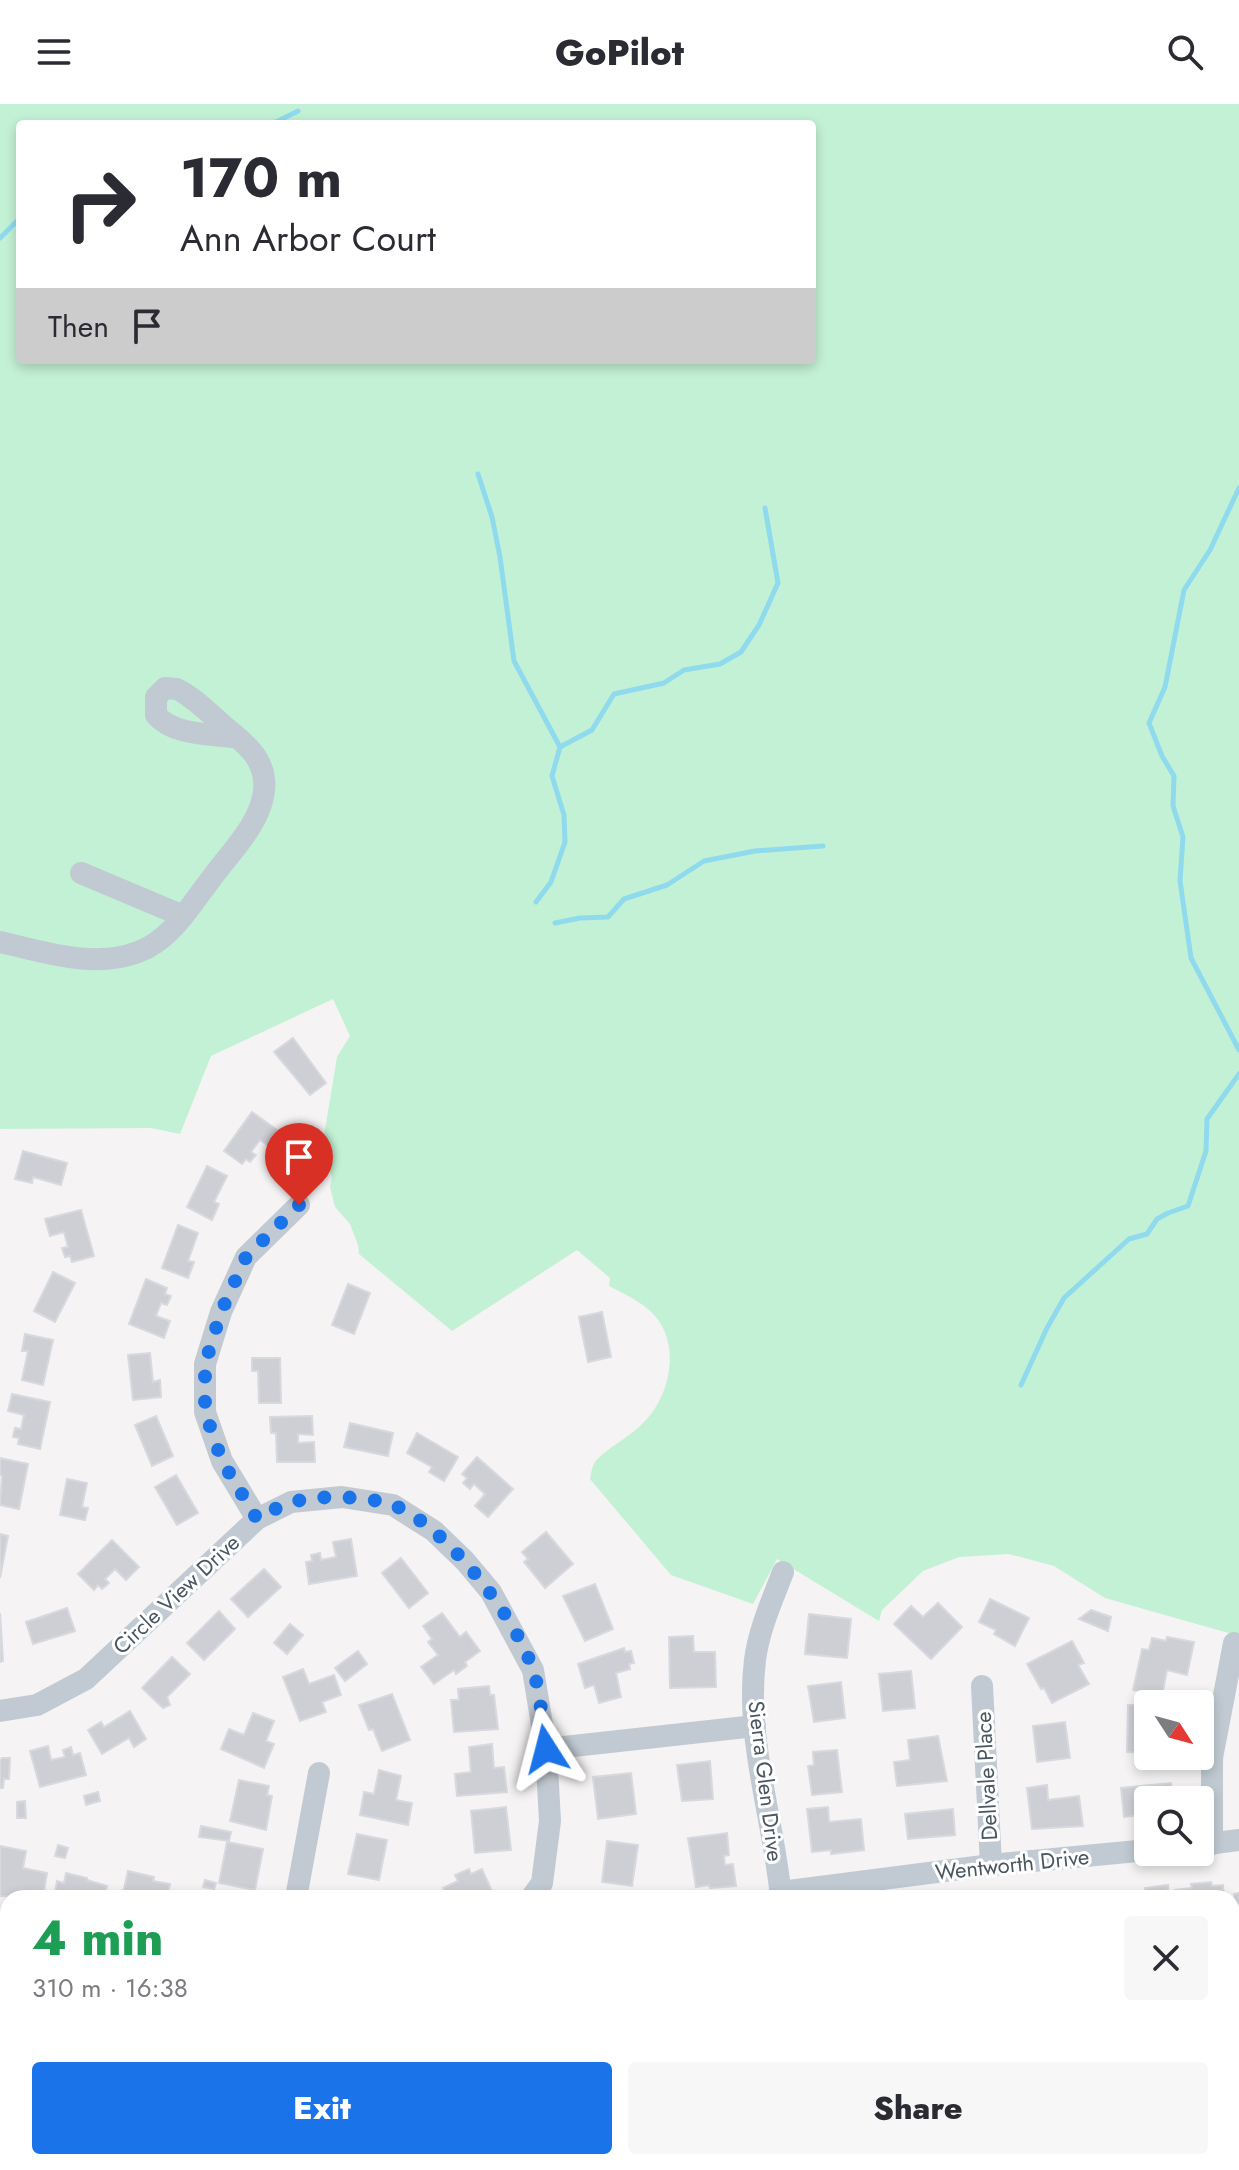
<!DOCTYPE html>
<html lang="en">
<head>
<meta charset="utf-8">
<style>
  body { margin:0; font-family:Jost,sans-serif; background:#f7f7f7; color:#2b2b33; height:100vh; display:flex; flex-direction:column; font-size:30px; white-space:nowrap }
  * { box-sizing:border-box; margin:0 }
  p { font-size:26px; color:#7c7c81 }
  .icon { flex:none; width:44px; height:44px; fill:none; stroke:currentColor; stroke-width:2; stroke-linecap:round; stroke-linejoin:round }
  .map { position:relative; flex:1; overflow:hidden }
  .panel { position:absolute; left:0px; top:1786px; width:1240px; height:280px; display:flex; flex-direction:column; background:#fff; border-radius:24px 24px 0 0; box-shadow:0 4px 12px #0003 }
  .panel>* { flex:none }
  .guide { position:absolute; left:16px; top:16px; width:800px; height:244px; border-radius:8px; box-shadow:0 4px 12px #0003; background:#fff; color:#2b2b33; overflow:hidden }
  .needle { width:52px; rotate:126deg }
  .buttons { position:absolute; left:1134px; top:1586px; display:grid; gap:16px }
  .buttons a { display:grid; place-items:center; width:80px; height:80px; border-radius:8px; background:#fff; box-shadow:0 4px 12px #0003; font-size:40px }
  .pin { position:absolute; display:grid; place-items:center; width:68px; height:68px; color:#fff; margin:-82px -34px; border-radius:50% 50% 50% 0; rotate:-45deg; box-shadow:0 0 8px #0007 }
  .pin .icon { rotate:45deg }
  .me { position:absolute; width:88px; margin:-44px; rotate:351deg; stroke-linejoin:round; filter:drop-shadow(0 0 6px #0008) }
  .turn { display:flex; align-items:center; gap:28px; height:168px; padding:0 32px; font-size:36px }
  .turn .icon { width:104px; height:104px; stroke-width:2.5 }
  .turn b { display:block; font-size:56px; line-height:68px }
  .then { display:flex; align-items:center; height:76px; padding:0 32px; background:#0003; gap:16px; font-size:30px }
  .round { display:grid; place-items:center; flex:none; width:84px; height:84px; border-radius:8px; background:#f7f7f7 }
  .summary { display:flex; align-items:center; justify-content:space-between; height:136px; padding:0 32px }
  h1 { font-size:48px; font-weight:800; line-height:60px; color:#1e9e55 }
  .button { display:flex; gap:16px; margin-top:auto; padding:16px 32px }
  .button a { flex:1; height:92px; border-radius:8px; background:#1a73e8; color:#fff; font-size:32px; font-weight:800; line-height:92px; text-align:center }
  .button a+a { background:#f7f7f7; color:#2b2b33 }
  header { display:flex; justify-content:space-between; align-items:center; height:104px; padding:0 32px; background:#fff; font-size:36px; font-weight:800 }
  .map>svg:first-child { display:block }
</style>
</head>
<body>
<header><svg class="icon" aria-label="menu" viewBox="0 0 24 24"><path d="M4 6h16M4 12h16M4 18h16"/></svg>GoPilot<svg class="icon" aria-label="search" viewBox="0 0 24 24"><circle cx="10" cy="10" r="6"/><path d="M15 15l6 6"/></svg></header>
<div class="map">
<svg width="1239" height="2066" viewBox="0 0 1239 2066">
  <rect width="100%" height="100%" fill="#f5f3f3"/>
  <path fill="#c3f1d5" fill-rule="evenodd" d="M0,0H1239V1532L1105,1494L1054,1462L1009,1450L959,1453L923,1467L882,1506L879,1517L777,1455L753,1500L671,1471L590,1375C591,1370 592,1362 595,1358C604,1346 631,1332 643,1319C670,1293 681,1242 655,1212C643,1198 624,1190 609,1182L610,1174L577,1146L452,1227L359,1150L358,1141L350,1120L335,1103L330,1083L332,1074L322,1044L337,953L350,932L333,895L211,952L180,1030L151,1024L0,1025ZM20,20H812V256H20Z"/>
  <g fill="none" stroke-linecap="round" stroke-linejoin="round">
    <g stroke="#90daee" stroke-width="5">
      <polyline points="272,20 298,7"/>
      <polyline points="0,134 20,114"/>
      <polyline points="478,370 492,413 500,453 514,557 560,643 552,672 564,711 565,738 551,778 536,798"/>
      <polyline points="1239,384 1210,446 1184,486 1165,583 1149,619 1162,652 1174,672 1173,702 1183,733 1180,777 1191,854 1239,946"/>
      <polyline points="560,643 592,626 614,590 664,579 684,566 720,560 741,548 759,521 778,479 765,404"/>
      <polyline points="555,819 580,814 608,813 624,795 667,781 704,757 755,747 823,742"/>
      <polyline points="1021,1281 1047,1224 1064,1194 1129,1135 1147,1130 1157,1115 1168,1109 1188,1102 1206,1047 1207,1015 1239,970"/>
    </g>
  </g>
  <g fill="#cdcfd5" stroke="#d7d9de" stroke-width="2">
    <polygon points="293,934 326,979 310,991 274,948"/>
    <polygon points="252,1008 283,1030 273,1045 260,1036 251,1048 256,1051 250,1058 246,1055 242,1060 224,1047"/>
    <polygon points="23,1047 67,1059 61,1081 33,1073 32,1079 15,1075"/>
    <polygon points="207,1062 227,1072 214,1098 219,1100 212,1116 187,1103"/>
    <polygon points="81,1106 94,1152 72,1158 70,1152 65,1153 62,1144 68,1143 64,1128 50,1132 45,1115"/>
    <polygon points="178,1121 198,1129 188,1157 194,1158 188,1174 162,1164"/>
    <polygon points="53,1168 75,1179 55,1218 34,1207"/>
    <polygon points="146,1175 167,1184 165,1190 171,1192 167,1201 161,1199 156,1212 170,1217 164,1234 129,1220"/>
    <polygon points="348,1180 370,1189 354,1230 332,1221"/>
    <polygon points="602,1208 611,1253 588,1258 579,1213"/>
    <polygon points="25,1230 53,1236 43,1281 22,1276 28,1247 22,1247"/>
    <polygon points="150,1249 153,1278 160,1276 161,1293 133,1296 128,1251"/>
    <polygon points="252,1254 280,1254 281,1299 259,1299 258,1267 252,1267"/>
    <polygon points="12,1290 50,1298 40,1345 18,1340 19,1334 13,1333 15,1324 21,1325 24,1311 8,1307"/>
    <polygon points="156,1312 173,1352 152,1362 135,1321"/>
    <polygon points="312,1312 313,1331 298,1330 298,1339 314,1338 315,1358 277,1358 276,1329 271,1329 270,1313"/>
    <polygon points="350,1319 393,1329 388,1352 344,1343"/>
    <polygon points="417,1329 458,1353 444,1377 429,1368 432,1363 407,1349"/>
    <polygon points="477,1353 513,1385 488,1413 475,1402 485,1390 474,1380 470,1385 463,1379 467,1374 462,1370"/>
    <polygon points="0,1354 28,1360 19,1405 0,1401 2,1372 0,1371"/>
    <polygon points="176,1371 198,1409 177,1421 155,1383"/>
    <polygon points="67,1375 87,1379 82,1403 88,1404 85,1416 60,1411"/>
    <polygon points="546,1428 573,1460 545,1484 524,1458 528,1455 522,1448"/>
    <polygon points="0,1430 8,1432 0,1474"/>
    <polygon points="351,1435 357,1472 309,1480 306,1458 312,1457 311,1451 320,1449 321,1456 336,1453 333,1438"/>
    <polygon points="112,1436 139,1463 126,1476 115,1465 105,1475 109,1479 102,1485 98,1481 94,1486 78,1470"/>
    <polygon points="401,1454 428,1489 409,1504 382,1469"/>
    <polygon points="264,1465 281,1483 248,1513 231,1495"/>
    <polygon points="595,1480 613,1525 585,1537 563,1492"/>
    <polygon points="990,1495 1029,1514 1015,1542 994,1530 996,1526 979,1518"/>
    <polygon points="938,1499 962,1523 931,1555 894,1520 911,1502 923,1513"/>
    <polygon points="67,1504 75,1527 33,1540 26,1518"/>
    <polygon points="1091,1506 1111,1513 1108,1527 1079,1515"/>
    <polygon points="219,1507 235,1525 204,1556 187,1539"/>
    <polygon points="0,1509 3,1557 0,1558"/>
    <polygon points="442,1509 460,1533 466,1528 480,1547 465,1558 467,1562 456,1570 454,1566 434,1580 421,1563 438,1551 428,1538 432,1535 423,1522"/>
    <polygon points="809,1510 851,1515 847,1554 805,1550"/>
    <polygon points="290,1520 303,1531 287,1550 274,1539"/>
    <polygon points="693,1532 694,1548 715,1548 716,1583 670,1584 669,1533"/>
    <polygon points="1167,1533 1194,1538 1187,1571 1167,1566 1162,1592 1133,1586 1142,1545 1149,1546 1152,1534 1166,1537"/>
    <polygon points="1072,1537 1084,1559 1078,1561 1089,1580 1052,1599 1044,1584 1041,1585 1027,1560"/>
    <polygon points="624,1544 625,1548 631,1547 634,1559 629,1560 630,1565 616,1569 621,1593 599,1599 594,1581 585,1584 578,1560"/>
    <polygon points="358,1547 367,1560 345,1577 335,1564"/>
    <polygon points="172,1553 190,1570 167,1593 170,1601 163,1604 142,1584"/>
    <polygon points="303,1565 309,1580 334,1571 341,1591 322,1598 326,1608 300,1617 283,1573"/>
    <polygon points="911,1567 915,1604 883,1607 879,1570"/>
    <polygon points="841,1578 845,1614 814,1618 808,1582"/>
    <polygon points="489,1582 490,1591 494,1591 498,1625 454,1628 451,1596 459,1596 458,1585"/>
    <polygon points="392,1590 410,1636 382,1647 373,1625 369,1626 359,1601"/>
    <polygon points="1128,1601 1148,1601 1148,1649 1127,1648"/>
    <polygon points="130,1607 146,1635 134,1643 129,1634 102,1650 88,1626 101,1618 104,1623"/>
    <polygon points="253,1609 274,1617 266,1637 274,1640 264,1664 221,1645 229,1625 244,1631"/>
    <polygon points="1065,1618 1070,1654 1037,1658 1033,1622"/>
    <polygon points="938,1632 947,1677 897,1682 894,1658 910,1656 908,1636"/>
    <polygon points="492,1640 494,1664 504,1663 507,1688 457,1692 455,1670 471,1668 469,1643"/>
    <polygon points="48,1642 51,1656 65,1653 63,1646 71,1643 73,1651 80,1649 86,1671 40,1683 30,1647"/>
    <polygon points="837,1646 842,1688 812,1691 808,1662 814,1661 813,1648"/>
    <rect x="1151" y="1652" width="20" height="5"/>
    <polygon points="2,1654 10,1654 9,1675 4,1675 3,1684 0,1684 0,1657"/>
    <polygon points="710,1657 713,1695 682,1697 677,1661"/>
    <polygon points="379,1666 401,1672 396,1696 412,1699 408,1721 360,1711 364,1688 374,1690"/>
    <polygon points="631,1669 636,1710 598,1715 593,1673"/>
    <polygon points="239,1676 269,1682 267,1691 272,1692 266,1726 230,1717"/>
    <polygon points="1171,1679 1173,1696 1148,1696 1148,1707 1141,1707 1141,1711 1124,1713 1121,1684"/>
    <polygon points="1047,1681 1048,1696 1079,1692 1083,1722 1032,1725 1027,1684"/>
    <polygon points="98,1688 100,1697 86,1701 84,1692"/>
    <polygon points="25,1697 26,1714 17,1714 17,1698"/>
    <polygon points="506,1703 511,1746 475,1749 471,1707"/>
    <polygon points="828,1703 829,1718 861,1715 864,1746 831,1750 831,1746 812,1748 807,1705"/>
    <polygon points="953,1705 955,1731 908,1735 905,1710"/>
    <polygon points="201,1722 231,1728 229,1737 199,1733"/>
    <polygon points="727,1729 729,1751 724,1752 725,1761 733,1760 736,1782 710,1784 709,1781 696,1783 688,1734"/>
    <polygon points="357,1730 387,1736 379,1776 348,1770"/>
    <polygon points="607,1737 638,1741 632,1782 602,1778"/>
    <polygon points="227,1738 263,1745 255,1786 219,1779"/>
    <polygon points="58,1741 68,1744 65,1754 55,1752"/>
    <polygon points="0,1742 26,1747 23,1764 47,1769 43,1794 0,1792"/>
    <polygon points="469,1765 471,1770 482,1765 495,1794 448,1794 443,1784 458,1777 455,1771"/>
    <polygon points="128,1767 154,1773 153,1777 170,1780 167,1794 122,1794"/>
    <polygon points="66,1769 87,1774 87,1776 107,1782 104,1794 54,1794 57,1777 64,1779"/>
    <polygon points="205,1776 216,1779 214,1785 203,1783"/>
    <polygon points="1211,1778 1212,1782 1223,1781 1224,1794 1176,1794 1175,1786 1192,1784 1191,1780"/>
    <polygon points="1168,1781 1169,1794 1146,1794 1145,1784"/>
    <polygon points="1239,1789 1239,1818 1237,1819 1234,1790"/>
    <polygon points="0,1884 8,1885 8,1930 0,1928"/>
    <polygon points="1232,1886 1236,1923 1232,1923"/>
    <polygon points="0,1973 4,1974 3,1978 8,1979 8,2008 0,2007"/>
    <polygon points="156,2058 176,2058 175,2063"/>
    <polygon points="275,2058 295,2058 294,2061 308,2066 278,2066 279,2061"/>
    <polygon points="332,2058 372,2058 372,2066 325,2066 325,2063 331,2063"/>
    <polygon points="414,2058 437,2058 440,2065 417,2066"/>
    <polygon points="768,2058 788,2058 789,2066 769,2066"/>
    <polygon points="800,2058 821,2058 822,2066 801,2066"/>
    <polygon points="862,2058 911,2058 912,2066 863,2066"/>
    <polygon points="929,2058 978,2058 979,2066 932,2066"/>
    <polygon points="989,2058 1029,2058 1030,2066 990,2066"/>
  </g>
  <g fill="none" stroke-linecap="round" stroke-linejoin="round">
    <g stroke="#c1cad2" stroke-width="22">
      <polyline points="81,769 183,812"/>
      <path d="M0,838C44,848 94,865 138,848C171,836 190,802 211,775C235,742 284,697 256,653C248,641 236,632 225,623C210,610 195,594 177,585L165,584L156,593V611C174,632 213,630 238,634"/>
      <polyline points="257,1415 222,1357 205,1308 205,1260 221,1208 246,1153 299,1101"/>
      <polyline points="982,1582 991,1761"/>
      <polyline points="0,1607 37,1601 86,1575 257,1415 291,1398 342,1393 393,1401 434,1427 465,1457 491,1488 533,1566 546,1645 550,1717 542,1779 531,1794"/>
      <polyline points="546,1645 755,1622"/>
      <polyline points="1212,1740 1212,1654 1234,1539"/>
      <polyline points="1200,1741 1239,1736"/>
      <polyline points="781,1788 991,1761 1148,1746"/>
      <polyline points="296,1794 319,1669"/>
      <path d="M781,1794C774,1716 745,1635 755,1556C759,1525 772,1497 783,1468"/>
      <polyline points="0,1842 8,1843"/>
      <polyline points="1232,1964 1239,1963"/>
      <polyline points="241,2066 243,2058"/>
      <polyline points="561,2066 585,2058"/>
    </g>
  </g>
  <g fill="none" stroke-linecap="round" stroke-linejoin="round">
    <path stroke="#1a73e8" stroke-width="14" stroke-dasharray="0 25.2" d="M299,1101L246,1153L221,1208L205,1260V1308L222,1357L257,1415C267,1410 278,1402 290,1399C315,1390 368,1392 393,1401C445,1421 516,1513 533,1566C541,1590 542,1619 546,1645"/>
  </g>
  <g text-anchor="middle" stroke-width="6" stroke-linejoin="round" paint-order="stroke">
    <g font-size="22" fill="#4a5661" stroke="#fff">
      <text transform="translate(176 1490) rotate(-43)" y="8">Circle View Drive</text>
      <text transform="translate(986 1672) rotate(-93)" y="8">Dellvale Place</text>
      <text transform="translate(766 1677) rotate(83)" y="8">Sierra Glen Drive</text>
      <text transform="translate(1012 1760) rotate(-6)" y="8">Wentworth Drive</text>
    </g>
  </g>
</svg>
<div class="buttons">
<a><svg class="needle" viewBox="-14 -14 28 28"><path d="M0-13l5 13h-10z" fill="#e53935"/><path d="M0 13l5-13h-10z" fill="#7c7c81"/></svg></a>
<a><svg class="icon" aria-label="search" viewBox="0 0 24 24"><circle cx="10" cy="10" r="6"/><path d="M15 15l6 6"/></svg></a>
</div>
<div class="pin" style="left:299px;top:1101px;background:#d93025"><svg class="icon" aria-label="arrive" viewBox="0 0 24 24"><path d="M6 21V4h12l-3 4 3 4H6"/></svg></div>
<svg class="me" style="left:546px;top:1645px" viewBox="-20 -20 40 40"><path d="M0-17L14 15 0 8-14 15z" fill="#1a73e8" stroke="#fff" stroke-width="4"/></svg>
<div class="guide">
<div class="turn"><svg class="icon" aria-label="right" viewBox="0 0 24 24"><path d="M7 20v-9h11M14 6l5 5-5 5"/></svg><div><b>170 m</b>Ann Arbor Court</div></div>
<div class="then">Then<svg class="icon" aria-label="arrive" viewBox="0 0 24 24"><path d="M6 21V4h12l-3 4 3 4H6"/></svg></div>
</div>
<section class="panel">
<div class="summary"><div><h1>4 min</h1><p>310 m · 16:38</p></div><a class="round"><svg class="icon" aria-label="close" viewBox="0 0 24 24"><path d="M6 6l12 12M18 6L6 18"/></svg></a></div>
<div class="button"><a>Exit</a><a>Share</a></div>
</section>
</div>
</body>
</html>
